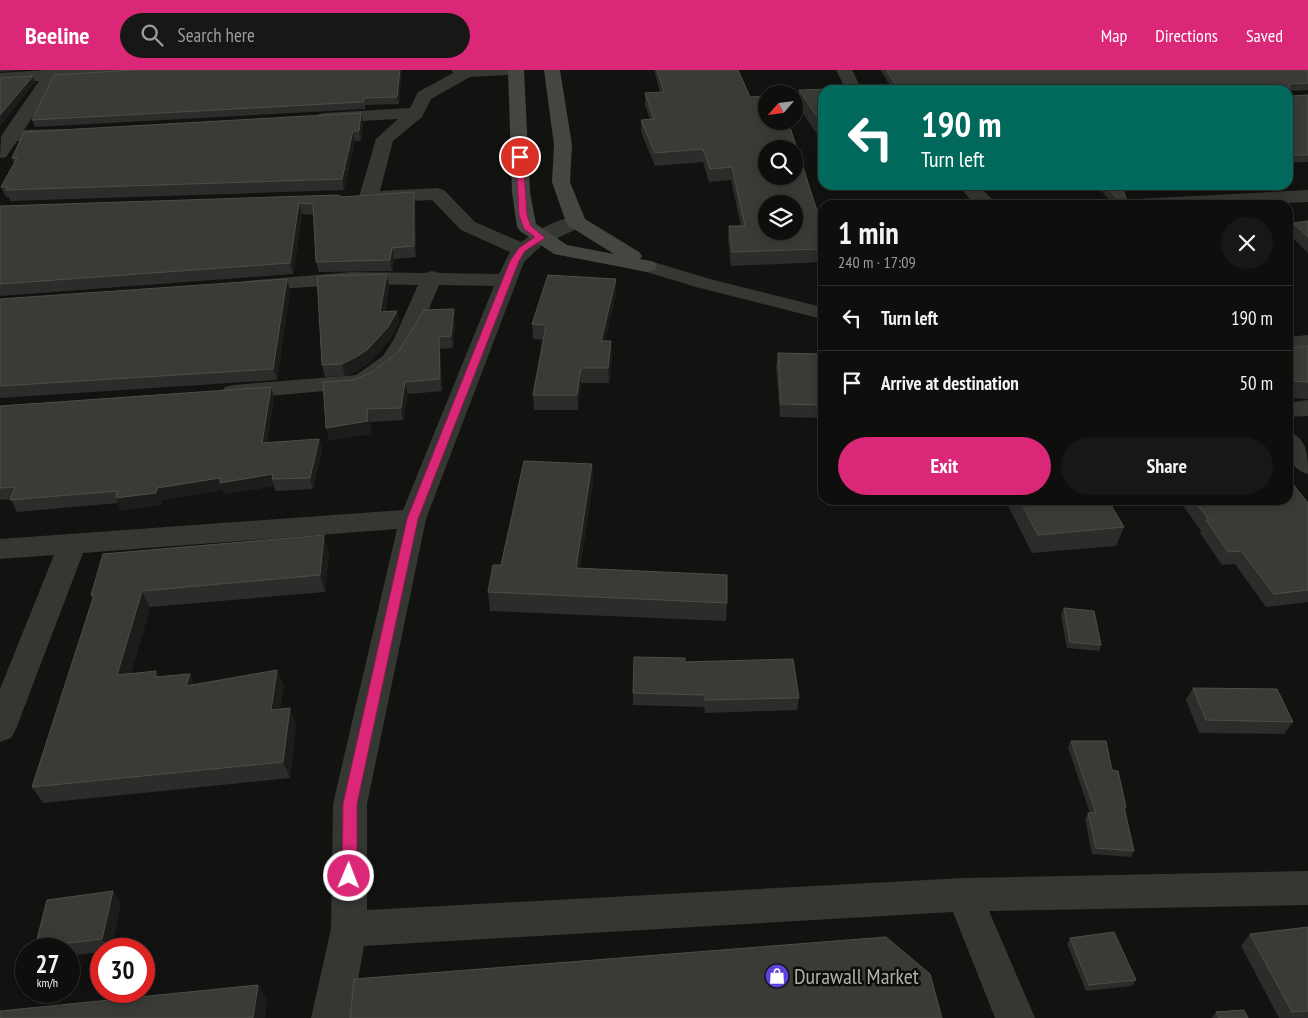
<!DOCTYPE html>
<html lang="en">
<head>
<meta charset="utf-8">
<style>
  body { margin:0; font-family:"PT Sans Narrow",sans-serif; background:#171716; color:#f1f3f6; height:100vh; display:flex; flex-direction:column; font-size:19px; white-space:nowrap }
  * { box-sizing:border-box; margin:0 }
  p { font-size:16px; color:#9b9c9d }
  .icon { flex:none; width:28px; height:28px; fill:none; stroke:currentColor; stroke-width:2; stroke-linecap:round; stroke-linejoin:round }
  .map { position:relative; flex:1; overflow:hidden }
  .side { position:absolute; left:818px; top:130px; width:475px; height:305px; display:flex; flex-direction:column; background:#0e0e0d; border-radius:15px; box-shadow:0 2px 12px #0003,0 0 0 1px #2e2e2e }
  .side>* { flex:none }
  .top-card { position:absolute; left:818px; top:15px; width:475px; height:105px; border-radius:15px; box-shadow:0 2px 12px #0003,0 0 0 1px #2e2e2e; background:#00695c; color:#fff; overflow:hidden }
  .needle { width:32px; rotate:242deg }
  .controls { position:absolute; left:758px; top:15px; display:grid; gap:10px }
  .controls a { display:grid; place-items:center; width:45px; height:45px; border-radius:50%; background:#0e0e0d; box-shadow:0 2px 12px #0003,0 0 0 1px #2e2e2e; font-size:25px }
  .speed { position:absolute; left:15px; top:868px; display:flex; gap:10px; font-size:25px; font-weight:700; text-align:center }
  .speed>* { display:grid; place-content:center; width:65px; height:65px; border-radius:50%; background:#0e0e0d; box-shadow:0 2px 12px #0003,0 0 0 1px #2e2e2e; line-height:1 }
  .speed small { font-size:12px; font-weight:400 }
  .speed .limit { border:8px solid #d22; background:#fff; color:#111 }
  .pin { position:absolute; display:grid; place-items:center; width:42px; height:42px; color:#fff; margin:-21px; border:2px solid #fff; border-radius:50%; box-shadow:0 1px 5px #0007 }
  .me { position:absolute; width:55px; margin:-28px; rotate:1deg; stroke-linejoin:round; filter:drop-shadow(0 0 4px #0008) }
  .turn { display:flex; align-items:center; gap:18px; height:105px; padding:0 20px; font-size:22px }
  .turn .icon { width:65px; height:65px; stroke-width:2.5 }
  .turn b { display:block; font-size:35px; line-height:42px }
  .round { display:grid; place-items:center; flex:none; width:52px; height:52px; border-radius:26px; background:#171716 }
  .summary { display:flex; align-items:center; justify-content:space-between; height:85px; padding:0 20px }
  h1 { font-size:30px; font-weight:700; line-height:38px }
  .button { display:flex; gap:10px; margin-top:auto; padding:10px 20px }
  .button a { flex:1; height:58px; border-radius:30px; background:#db2777; color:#fff; font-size:20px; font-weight:700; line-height:58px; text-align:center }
  .button a+a { background:#171716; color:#f1f3f6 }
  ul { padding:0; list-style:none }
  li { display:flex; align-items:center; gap:15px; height:65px; padding:0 20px; border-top:1px solid #2e2e2e }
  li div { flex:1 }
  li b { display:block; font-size:19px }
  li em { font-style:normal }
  header { display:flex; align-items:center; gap:30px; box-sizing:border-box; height:70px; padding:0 25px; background:#db2777; color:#fff }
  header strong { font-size:24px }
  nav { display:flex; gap:28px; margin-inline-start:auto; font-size:18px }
  .search { width:350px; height:45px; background:#171716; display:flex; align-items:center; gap:12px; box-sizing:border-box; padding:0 18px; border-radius:28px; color:#9b9c9d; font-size:19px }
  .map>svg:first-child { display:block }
</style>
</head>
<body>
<header>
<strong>Beeline</strong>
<div class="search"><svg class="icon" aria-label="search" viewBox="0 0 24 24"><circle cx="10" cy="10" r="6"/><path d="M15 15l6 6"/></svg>Search here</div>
<nav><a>Map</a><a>Directions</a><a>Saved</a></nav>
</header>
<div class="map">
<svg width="1308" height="948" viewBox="0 0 1308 948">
  <rect width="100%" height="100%" fill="#121211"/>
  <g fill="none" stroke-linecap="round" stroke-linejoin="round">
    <g fill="#353733" fill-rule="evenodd">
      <polygon points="145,0 137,5 56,10 24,60 66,59 69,63 66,67 17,71 6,87 0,88 1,66 39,11 0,13 0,3 46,0"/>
      <path d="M451,0H515L507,5L470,7L431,29L422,47L393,71L380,121L437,118L444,120L475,152L521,172C536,161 564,143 583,148L586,152L583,156L541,176L524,192L426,449L367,734V840L964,808L1308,801V835L989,841L1035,948H995L953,842L364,876L351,948H311L331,859L333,734L397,459L83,483L16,659L11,668L0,672V619L54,485L0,489V469L403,440L494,216L439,215L416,269L404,290L370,317L233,329L225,327L221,322L225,317L233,315L356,305L383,286L394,269L418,215L352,214L252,221L245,219L241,215L245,211L352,202L425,203L432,201L440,203L499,204L510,182L461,160L432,130L369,133L362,131L359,127L376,69L398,49L325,53L319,52L316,48L319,44L325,43L410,38L418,22L453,3Z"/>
      <polygon points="836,0 852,0 862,20 846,20"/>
      <polygon points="958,115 977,115 999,135 975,135"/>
      <polygon points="1308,120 1308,132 1246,135 1127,135 1130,131 1137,129"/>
      <polygon points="647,190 710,209 822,237 822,249 696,217 640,200 637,196 640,192"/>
      <polygon points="1308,265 1308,279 1288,281 1288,267"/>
      <polygon points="1308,330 1308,346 1288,347 1288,333"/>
      <path d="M1288,362C1308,368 1308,386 1308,404C1288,399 1286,380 1288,362Z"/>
    </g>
    <polygon fill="#454641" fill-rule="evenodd" points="508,0 524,0 530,122 536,154 567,175 614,184 569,156 566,152 552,112 554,75 544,0 560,0 572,75 570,112 585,149 639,182 642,186 640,189 654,192 657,196 654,200 647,202 554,184 520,161 517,157 512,122"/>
  </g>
  <g fill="#2c2d2a">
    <polygon points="0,0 23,0 0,2"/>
    <polygon points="135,0 402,0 399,34 365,35 365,39 35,57 32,50"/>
    <polygon points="654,0 738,0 750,27 822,156 822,192 731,196 728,169 729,156 741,156 731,110 709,112 703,92 655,96 641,62 641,50 650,49 645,35 645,23 660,22"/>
    <polygon points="880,0 1308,0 1308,20 1290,21 1290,26 1308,25 1308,92 1288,93 1288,20 893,20"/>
    <polygon points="799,20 822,20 822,72 798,36"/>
    <polygon points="363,53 361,71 355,71 344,120 10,131 9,127 6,127 1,117 14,93 12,88"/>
    <polygon points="1096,115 1122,115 1128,135 1114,135"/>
    <polygon points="414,122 415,133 416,187 394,189 392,201 319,202 316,192 313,145 302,144 293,204 0,226 0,136 342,127"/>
    <polygon points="1308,151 1308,183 1289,164 1293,153"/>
    <polygon points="616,209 616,224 605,271 611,271 612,286 609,313 581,313 578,340 534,340 533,325 543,270 533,269 532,254"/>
    <polygon points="389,216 385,242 397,241 399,253 390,269 371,291 359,300 345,306 325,307 322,295"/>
    <polygon points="290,220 277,310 0,328 0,229"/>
    <polygon points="455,251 453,278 440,279 442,321 408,324 403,350 370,352 371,364 329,370 326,358 353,310 372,302"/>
    <polygon points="1308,276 1308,329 1288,328 1288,278"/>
    <polygon points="778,283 822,284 822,348 780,347 776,296"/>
    <polygon points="274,328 267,373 319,369 322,380 313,419 276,421 274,416 224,424 222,420 162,430 161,435 121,440 118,433 17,442 11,429 0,430 0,336"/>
    <polygon points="592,394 593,413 580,498 727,533 726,551 490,541 488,522 501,495"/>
    <polygon points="1005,430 1108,430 1124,457 1116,476 1032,483"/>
    <polygon points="1179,430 1288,430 1308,433 1308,532 1266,537 1235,494 1222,495 1200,463 1201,461"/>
    <polygon points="329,482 325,522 150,537 131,604 159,606 195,615 277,600 284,616 280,639 296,654 290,708 43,733 32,717 93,529 91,525"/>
    <polygon points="1064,538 1101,575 1099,581 1067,578 1061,545"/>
    <polygon points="685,592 799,628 797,640 705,643 704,637 633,635 633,623"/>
    <polygon points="1193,618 1293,652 1284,664 1199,663 1186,630"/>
    <polygon points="1071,671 1126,737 1125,740 1134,781 1131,787 1092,784 1085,749 1088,743 1090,743 1068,677"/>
    <polygon points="121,833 111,879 101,879 101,882 69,886 69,879 36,879 35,877"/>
    <polygon points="1308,857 1308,948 1279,948 1241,876 1250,864"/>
    <polygon points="1070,868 1136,910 1132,916 1086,921 1067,874"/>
    <polygon points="1216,942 1248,948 1212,948"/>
  </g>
  <g fill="#1c1c1b">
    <polygon points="400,0 402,0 399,34 397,27"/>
    <polygon points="33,6 35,13 0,56 0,45"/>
    <polygon points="361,43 363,53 361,71 359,61"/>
    <polygon points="353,61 355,71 344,120 342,109"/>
    <polygon points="414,122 415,133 416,187 414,176"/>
    <polygon points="299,133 302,144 293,204 290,193"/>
    <polygon points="392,178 394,189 392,201 390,190"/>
    <polygon points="387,204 389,216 382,254 380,242"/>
    <polygon points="287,209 290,220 277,310 273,299"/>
    <polygon points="616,209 616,224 602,286 601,271"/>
    <polygon points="454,239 455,251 453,278 451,266"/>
    <polygon points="397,241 399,253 390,269 371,291 359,300 345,306 342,294"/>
    <polygon points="439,267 440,279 442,321 440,309"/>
    <polygon points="611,271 612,286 609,313 608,298"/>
    <polygon points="581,298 581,313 578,340 577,325"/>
    <polygon points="405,312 408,324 403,350 401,338"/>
    <polygon points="271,317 274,328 265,385 262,373"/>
    <polygon points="367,339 370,352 371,364 329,370 326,358"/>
    <polygon points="319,369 322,380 313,419 310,408"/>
    <polygon points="592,394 593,413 577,517 576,498"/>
    <polygon points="273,404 272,409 274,416 224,424 222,420 162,430 161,435 121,440 116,428 157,418 220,408"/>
    <polygon points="324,465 329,482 325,522 320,505"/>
    <polygon points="142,521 150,537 126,622 117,605"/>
    <polygon points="277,600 284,616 278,656 271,640"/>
    <polygon points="156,601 164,617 155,607"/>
    <polygon points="190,604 197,621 186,616"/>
    <polygon points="290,638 296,654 290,708 283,692"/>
    <polygon points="113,821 121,833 111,879 109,879 102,869"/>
    <polygon points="258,915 267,931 265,948 253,948"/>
  </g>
  <g fill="#3a3b37" stroke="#4c4e48" fill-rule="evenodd">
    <polygon points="135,0 400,0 397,27 364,28 363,32 32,50 54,5"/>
    <path d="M657,0H738L750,27L766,26V51H788L822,156V179L732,182L729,156H745L732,97L710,99L703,79L655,83L641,50L654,49L645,23L664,22ZM766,79H794V106H766ZM766,134H794V161H766Z"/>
    <polygon points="886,0 1308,0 1308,13 1289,14 1290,26 1308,25 1308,85 1288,85 1288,20 929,20 927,19 899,20"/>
    <polygon points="33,6 0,45 0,8"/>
    <polygon points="830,19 831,20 822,20 822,54 799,20"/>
    <polygon points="361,43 359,61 353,61 342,109 6,120 8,117 1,117 17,88 12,88 24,62"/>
    <polygon points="1105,115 1122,115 1128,135 1123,135"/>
    <polygon points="414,122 414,176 392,178 390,190 316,192 313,134 299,133 290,193 0,214 0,136 338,125 342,127"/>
    <polygon points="1308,151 1308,167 1293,153"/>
    <polygon points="387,204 380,242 397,241 388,257 368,279 356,287 342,294 322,295 317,206"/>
    <polygon points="548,205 616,209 601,271 611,271 608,298 581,298 577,325 533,325 546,255 532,254"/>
    <polygon points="287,209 273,299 0,316 0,229"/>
    <polygon points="454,239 451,266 439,267 440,309 405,312 401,338 367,339 368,351 326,358 323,312 353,310 372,302 399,281 424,240"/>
    <polygon points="1308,276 1308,312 1293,311 1288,305 1288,278"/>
    <polygon points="778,283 822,284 822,335 781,334"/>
    <polygon points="271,317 262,373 319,369 310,408 272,409 273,404 220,413 220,408 157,418 156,423 116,428 117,421 10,430 15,417 0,418 0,336"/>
    <polygon points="524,391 592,394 576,498 727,505 727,533 488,522 493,495 501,495"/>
    <polygon points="1288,408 1308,433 1308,520 1274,524 1241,481 1228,482 1206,450 1209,450 1194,430 1288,430"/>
    <polygon points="1020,430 1108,430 1124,457 1038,465"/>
    <polygon points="324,465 320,505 142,521 117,605 156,601 155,607 190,604 186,616 277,600 271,640 290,638 283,692 32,717 94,525 91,525 103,484"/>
    <polygon points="1064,538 1094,541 1101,575 1070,572"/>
    <polygon points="634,587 685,588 685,592 793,589 799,628 705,630 705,625 633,623"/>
    <polygon points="1193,618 1277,619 1293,652 1206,650"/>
    <polygon points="1071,671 1106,671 1112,700 1118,701 1126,737 1124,737 1134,781 1096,778 1088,743 1096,743"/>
    <polygon points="113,821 102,869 35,877 47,830"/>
    <polygon points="1308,857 1308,941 1292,942 1250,864"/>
    <polygon points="1114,862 1136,910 1089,915 1070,868"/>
    <polygon points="886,867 930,904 942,948 350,948 354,909"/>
    <polygon points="258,915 253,948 0,948 0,941"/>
    <polygon points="1244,940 1248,948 1219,948 1216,942"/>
  </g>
  <polygon fill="#db2777" stroke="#8e194d" points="520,85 523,87 527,145 531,156 545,168 525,181 519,191 418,449 357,734 357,806 354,810 349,812 344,810 342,806 343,734 407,449 510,191 519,178 535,167 524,159 519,145 516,87"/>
  <defs>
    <symbol id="shop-disc" viewBox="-11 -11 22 22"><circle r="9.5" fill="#5f42d9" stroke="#0d0d0c"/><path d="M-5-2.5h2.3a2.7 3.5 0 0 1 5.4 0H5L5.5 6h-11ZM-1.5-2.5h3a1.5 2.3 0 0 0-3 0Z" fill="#fff"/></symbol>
  </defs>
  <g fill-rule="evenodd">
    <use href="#shop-disc" x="763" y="892" width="28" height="28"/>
  </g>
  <g text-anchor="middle" stroke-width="5" stroke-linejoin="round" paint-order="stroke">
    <g font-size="22" fill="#aeb1a4" stroke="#0d0d0c" text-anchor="start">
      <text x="794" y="914">Durawall Market</text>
    </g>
  </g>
</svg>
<div class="controls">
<a><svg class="needle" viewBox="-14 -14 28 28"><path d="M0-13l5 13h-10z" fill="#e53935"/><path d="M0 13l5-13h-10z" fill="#9b9c9d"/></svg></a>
<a><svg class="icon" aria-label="search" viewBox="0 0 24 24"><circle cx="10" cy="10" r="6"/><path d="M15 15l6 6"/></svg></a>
<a><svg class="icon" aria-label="layers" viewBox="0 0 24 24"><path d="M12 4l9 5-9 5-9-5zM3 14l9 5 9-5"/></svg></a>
</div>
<div class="speed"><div>27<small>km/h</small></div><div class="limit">30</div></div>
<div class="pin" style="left:520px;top:87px;background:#d93025"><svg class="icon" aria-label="arrive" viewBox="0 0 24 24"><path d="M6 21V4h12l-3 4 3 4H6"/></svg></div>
<svg class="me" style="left:349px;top:806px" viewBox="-20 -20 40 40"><circle r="17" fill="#db2777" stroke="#fff" stroke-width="3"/><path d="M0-11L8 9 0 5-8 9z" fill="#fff"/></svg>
<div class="top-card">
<div class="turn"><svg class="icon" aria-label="left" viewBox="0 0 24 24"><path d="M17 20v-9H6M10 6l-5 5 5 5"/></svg><div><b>190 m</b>Turn left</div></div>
</div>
<section class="side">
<div class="summary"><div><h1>1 min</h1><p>240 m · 17:09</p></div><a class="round"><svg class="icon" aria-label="close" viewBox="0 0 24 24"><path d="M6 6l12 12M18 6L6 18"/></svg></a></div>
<ul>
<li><svg class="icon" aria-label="left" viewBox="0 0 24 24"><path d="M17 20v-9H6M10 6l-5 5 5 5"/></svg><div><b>Turn left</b></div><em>190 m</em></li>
<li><svg class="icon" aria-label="arrive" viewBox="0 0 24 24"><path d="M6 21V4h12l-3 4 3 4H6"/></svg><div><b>Arrive at destination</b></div><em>50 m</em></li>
</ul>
<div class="button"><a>Exit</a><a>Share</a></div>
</section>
</div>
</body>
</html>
